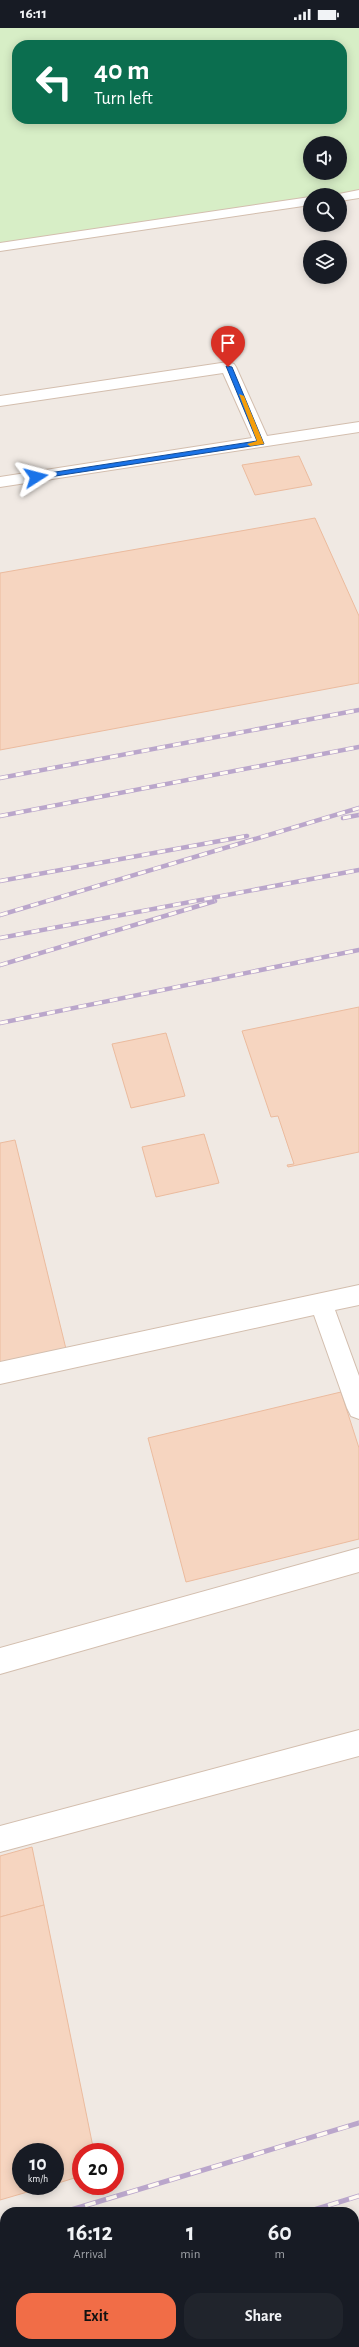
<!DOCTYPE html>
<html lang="en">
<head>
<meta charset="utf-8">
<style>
  body { margin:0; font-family:"Alegreya Sans",sans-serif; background:#20242c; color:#f1f3f6; height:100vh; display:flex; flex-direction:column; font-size:15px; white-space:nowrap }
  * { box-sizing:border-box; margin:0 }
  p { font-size:13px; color:#9ea1a6 }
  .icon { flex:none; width:22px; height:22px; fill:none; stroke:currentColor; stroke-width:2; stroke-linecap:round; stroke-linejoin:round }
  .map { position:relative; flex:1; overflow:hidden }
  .sheet { position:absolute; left:0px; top:2179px; width:359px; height:140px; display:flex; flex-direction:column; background:#171b24; border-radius:16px 16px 0 0; box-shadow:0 2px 10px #0003 }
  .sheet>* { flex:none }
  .top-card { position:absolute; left:12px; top:12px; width:335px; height:84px; border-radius:16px; box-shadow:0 2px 10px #0003; background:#0b6e4f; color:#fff; overflow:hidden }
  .controls { position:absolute; left:303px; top:108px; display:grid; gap:8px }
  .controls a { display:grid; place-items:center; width:44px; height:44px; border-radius:50%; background:#171b24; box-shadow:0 2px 10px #0003; font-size:20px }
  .speed { position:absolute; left:12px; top:2115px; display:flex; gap:8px; font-size:20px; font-weight:700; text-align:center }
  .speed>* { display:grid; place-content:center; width:52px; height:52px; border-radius:50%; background:#171b24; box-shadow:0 2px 10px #0003; line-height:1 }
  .speed small { font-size:10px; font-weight:400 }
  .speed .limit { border:6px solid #d22; background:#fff; color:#111 }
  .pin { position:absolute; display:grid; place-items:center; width:34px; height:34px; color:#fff; margin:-41px -17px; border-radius:50% 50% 50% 0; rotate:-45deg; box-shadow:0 0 4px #0007 }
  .pin .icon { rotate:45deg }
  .me { position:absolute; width:44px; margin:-22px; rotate:81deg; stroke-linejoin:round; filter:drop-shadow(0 0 3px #0008) }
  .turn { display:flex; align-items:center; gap:14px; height:84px; padding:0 16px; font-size:18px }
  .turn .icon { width:52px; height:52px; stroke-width:2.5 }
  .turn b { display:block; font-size:28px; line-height:34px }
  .eta { display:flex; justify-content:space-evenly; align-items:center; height:68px; text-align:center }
  .eta b { font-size:24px; font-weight:600; line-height:28px }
  .button { display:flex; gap:8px; margin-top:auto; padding:8px 16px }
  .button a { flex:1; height:46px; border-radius:16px; background:#f16d47; color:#111; font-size:16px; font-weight:600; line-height:46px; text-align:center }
  .button a+a { background:#20242c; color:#f1f3f6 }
  .status { display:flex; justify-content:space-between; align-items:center; height:28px; padding:0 20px; background:#171b24; direction:ltr }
  .status svg { height:11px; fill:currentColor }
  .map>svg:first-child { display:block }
</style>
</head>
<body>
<div class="status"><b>16:11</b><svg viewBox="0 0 49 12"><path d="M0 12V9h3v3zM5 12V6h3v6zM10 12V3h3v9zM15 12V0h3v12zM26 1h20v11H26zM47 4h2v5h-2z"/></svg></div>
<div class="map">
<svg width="359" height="2319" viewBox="0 0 359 2319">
  <rect width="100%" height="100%" fill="#fef7eb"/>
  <path fill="#f0e9e3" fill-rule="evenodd" d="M359,166V2319H0V219L310,173V197H340V169ZM310,219H340V249H310ZM21,2124H55V2158H21ZM81,2124H115V2158H81ZM5,2184H354V2314H5Z"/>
  <path fill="#d7eec6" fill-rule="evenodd" d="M0,0H359V166L310,167V173L0,219ZM17,17H342V91H17ZM310,115H340V145H310Z"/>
  <g fill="#f6d5c0" stroke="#ebbb9e">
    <polygon points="299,428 312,457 255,467 242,437"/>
    <polygon points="315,490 359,588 359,655 0,722 0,545"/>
    <polygon points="359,979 359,1124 288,1139 287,1137 294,1136 278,1088 271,1089 242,1003"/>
    <polygon points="166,1005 185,1068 131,1080 112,1016"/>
    <polygon points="204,1106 219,1155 156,1169 142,1119"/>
    <polygon points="15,1112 66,1321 0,1336 0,1115"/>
    <polygon points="341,1364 359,1420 359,1511 186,1554 148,1410"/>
    <polygon points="32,1819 44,1877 0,1889 0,1828"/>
    <polygon points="44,1877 94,2124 81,2124 81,2148 55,2156 55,2124 21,2124 21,2158 48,2158 0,2172 0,1889"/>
    <polygon points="359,2203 359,2319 4,2319 3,2314 5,2313 354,2314 354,2205"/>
  </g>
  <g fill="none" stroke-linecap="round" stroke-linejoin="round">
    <defs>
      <g id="minor">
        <polygon points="359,162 359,170 340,173 340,167 334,167"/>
        <polygon points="310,169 310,177 0,223 0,215"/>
        <polygon points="228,334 234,336 236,339 267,408 359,394 359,404 0,459 0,449 252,410 223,345 0,378 0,368"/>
        <polygon points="359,1257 359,1277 335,1282 359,1348 359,1391 351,1388 347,1380 314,1287 0,1356 0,1334"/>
        <polygon points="359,1520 359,1544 0,1646 0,1620"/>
        <polygon points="359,1702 359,1728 0,1824 0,1798"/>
      </g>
    </defs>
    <use href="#minor" stroke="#d3beae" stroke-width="2"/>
    <use href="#minor" fill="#fff" fill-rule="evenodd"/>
    <defs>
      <g id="rail-far1">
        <polyline points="0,750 359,682"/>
        <polyline points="0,788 359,719"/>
        <polyline points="343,790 359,787"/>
        <polyline points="0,853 247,808"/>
        <polyline points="0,887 359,780"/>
        <polyline points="0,910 359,842"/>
        <polyline points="0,937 215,873"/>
        <polyline points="0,995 359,922"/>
      </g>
      <g id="rail">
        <polyline points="64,2184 359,2095"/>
        <polyline points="307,2184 359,2168"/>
        <polyline points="0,2203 5,2202"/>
        <polyline points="0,2280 5,2278"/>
      </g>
    </defs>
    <use href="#rail-far1" stroke="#baa6cb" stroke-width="4.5"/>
    <use href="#rail" stroke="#baa6cb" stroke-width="5"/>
    <use href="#rail-far1" stroke="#fffaf3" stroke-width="3" stroke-dasharray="8" stroke-linecap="butt"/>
    <use href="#rail" stroke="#fffaf3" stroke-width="3.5" stroke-dasharray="11" stroke-linecap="butt"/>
  </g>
  <polygon fill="#1a73e8" stroke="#114b97" points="226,338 232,339 264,416 36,451 32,449 36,447 257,413"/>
  <polygon fill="#f59e0b" points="239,366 244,368 264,416 250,418 247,416 257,413"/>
</svg>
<div class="controls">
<a><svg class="icon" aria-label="sound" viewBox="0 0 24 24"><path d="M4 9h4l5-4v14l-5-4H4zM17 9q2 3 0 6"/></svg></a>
<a><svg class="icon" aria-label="search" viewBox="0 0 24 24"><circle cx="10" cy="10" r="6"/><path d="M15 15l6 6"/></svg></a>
<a><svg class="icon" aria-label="layers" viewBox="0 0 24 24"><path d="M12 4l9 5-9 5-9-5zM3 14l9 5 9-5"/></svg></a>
</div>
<div class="speed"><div>10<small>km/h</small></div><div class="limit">20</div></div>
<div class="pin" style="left:228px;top:339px;background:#d93025"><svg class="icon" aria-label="arrive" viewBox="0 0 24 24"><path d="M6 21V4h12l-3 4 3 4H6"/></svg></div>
<svg class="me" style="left:36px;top:449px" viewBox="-20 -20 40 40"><path d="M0-17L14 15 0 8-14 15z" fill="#1a73e8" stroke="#fff" stroke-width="4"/></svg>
<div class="top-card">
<div class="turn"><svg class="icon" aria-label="left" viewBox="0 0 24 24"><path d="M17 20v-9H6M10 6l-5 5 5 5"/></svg><div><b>40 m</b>Turn left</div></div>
</div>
<section class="sheet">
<div class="eta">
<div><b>16:12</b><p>Arrival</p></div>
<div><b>1</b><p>min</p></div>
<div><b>60</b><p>m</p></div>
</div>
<div class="button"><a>Exit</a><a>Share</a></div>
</section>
</div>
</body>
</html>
